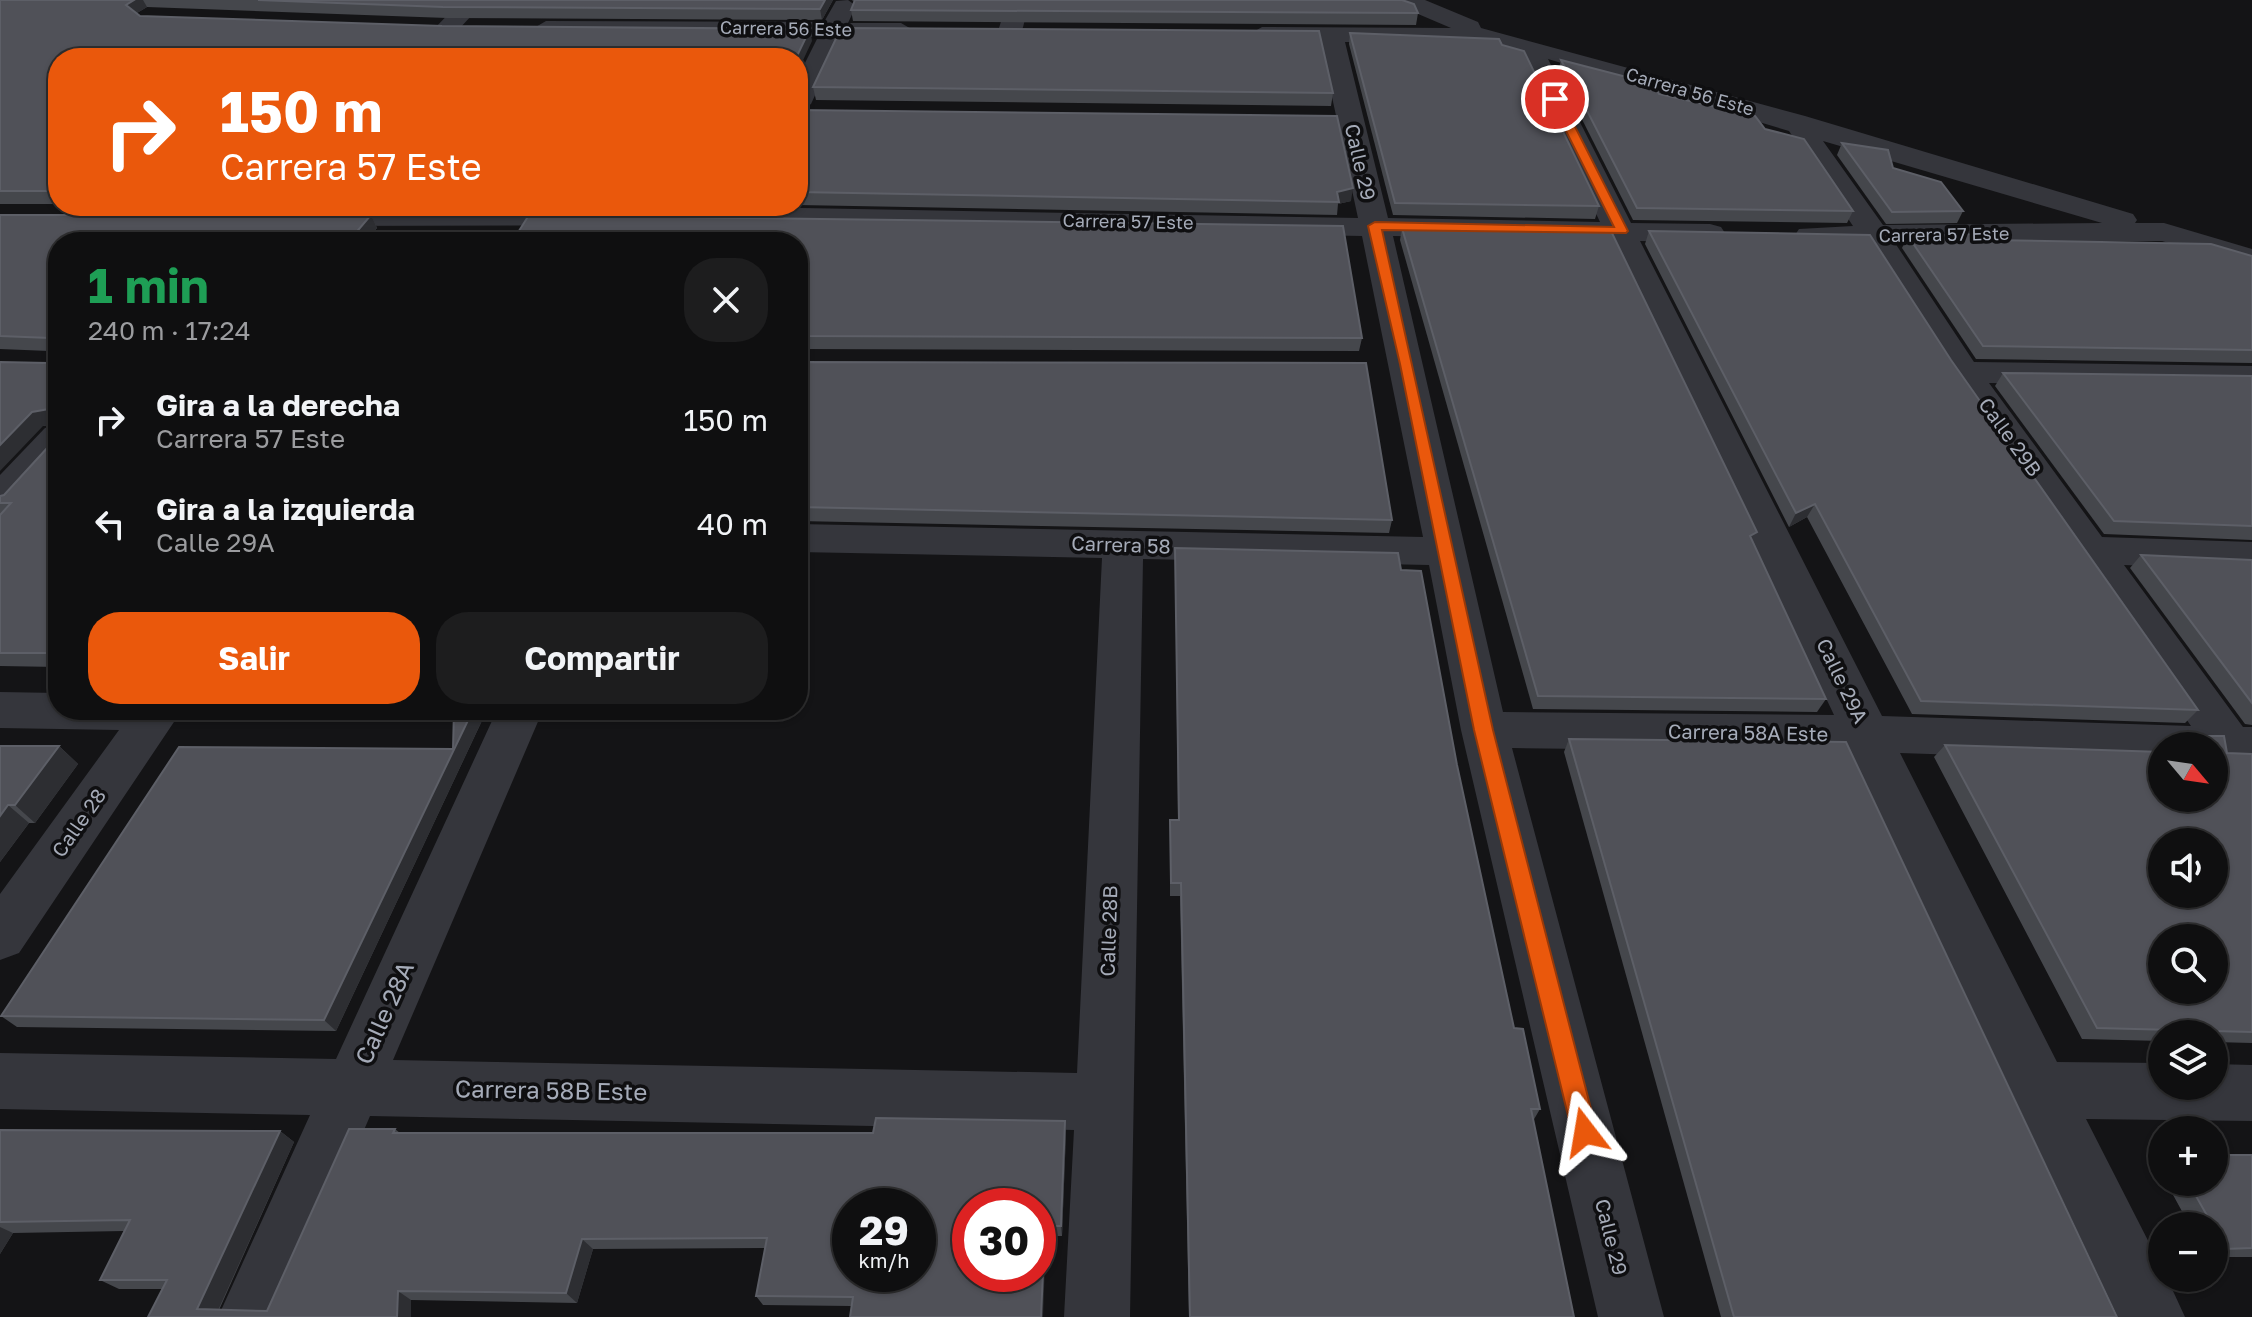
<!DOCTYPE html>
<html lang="es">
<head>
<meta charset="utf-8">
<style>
  body { margin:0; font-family:"Golos Text",sans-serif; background:#1d1d1e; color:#f1f3f6; height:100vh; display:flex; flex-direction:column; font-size:30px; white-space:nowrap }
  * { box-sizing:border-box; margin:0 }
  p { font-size:26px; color:#9b9c9f }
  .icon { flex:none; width:44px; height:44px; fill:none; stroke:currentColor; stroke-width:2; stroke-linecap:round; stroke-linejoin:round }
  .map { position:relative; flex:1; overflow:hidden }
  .panel { position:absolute; left:48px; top:232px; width:760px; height:488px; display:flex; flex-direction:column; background:#0f0f10; border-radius:32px; box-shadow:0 2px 6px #0004,0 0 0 2px #2f2f30 }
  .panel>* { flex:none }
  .top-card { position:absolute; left:48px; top:48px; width:760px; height:168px; border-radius:32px; box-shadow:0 2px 6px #0004,0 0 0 2px #2f2f30; background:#ea580c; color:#fff; overflow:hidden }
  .needle { width:52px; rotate:119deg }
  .controls { position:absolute; left:2148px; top:732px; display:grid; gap:16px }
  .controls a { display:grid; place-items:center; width:80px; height:80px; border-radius:50%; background:#0f0f10; box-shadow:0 2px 6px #0004,0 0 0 2px #2f2f30; font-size:40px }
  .speed { position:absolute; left:832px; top:1188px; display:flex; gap:16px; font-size:40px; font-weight:700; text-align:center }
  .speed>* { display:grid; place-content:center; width:104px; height:104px; border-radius:50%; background:#0f0f10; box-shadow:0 2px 6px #0004,0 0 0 2px #2f2f30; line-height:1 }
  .speed small { font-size:20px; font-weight:400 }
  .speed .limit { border:12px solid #d22; background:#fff; color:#111 }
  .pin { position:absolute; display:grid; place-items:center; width:68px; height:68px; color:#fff; margin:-34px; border:4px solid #fff; border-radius:50%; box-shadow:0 2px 8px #0007 }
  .me { position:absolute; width:88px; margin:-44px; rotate:346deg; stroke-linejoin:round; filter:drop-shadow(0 0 6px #0008) }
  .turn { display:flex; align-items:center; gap:28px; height:168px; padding:0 40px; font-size:36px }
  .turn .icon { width:104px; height:104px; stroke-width:2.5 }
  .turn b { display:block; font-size:56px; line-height:68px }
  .round { display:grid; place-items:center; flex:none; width:84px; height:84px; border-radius:32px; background:#1d1d1e }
  .summary { display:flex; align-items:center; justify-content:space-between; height:136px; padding:0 40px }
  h1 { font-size:48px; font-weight:700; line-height:60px; color:#1e9e55 }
  .action { display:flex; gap:16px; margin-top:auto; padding:16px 40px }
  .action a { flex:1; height:92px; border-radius:32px; background:#ea580c; color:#fff; font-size:32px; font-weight:700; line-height:92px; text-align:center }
  .action a+a { background:#1d1d1e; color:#f1f3f6 }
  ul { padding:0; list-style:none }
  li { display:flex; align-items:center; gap:24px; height:104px; padding:0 40px }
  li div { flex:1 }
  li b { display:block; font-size:30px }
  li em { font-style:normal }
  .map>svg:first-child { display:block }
</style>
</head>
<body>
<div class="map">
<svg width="2252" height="1317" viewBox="0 0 2252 1317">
  <rect width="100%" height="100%" fill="#141416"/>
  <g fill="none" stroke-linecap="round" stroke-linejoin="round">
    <g fill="#35363c" fill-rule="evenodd">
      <polygon points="462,0 486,0 432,58 406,58"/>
      <polygon points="848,0 856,6 848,23 901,23 913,30 901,37 842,37 811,104 798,112 798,77 818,37 546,35 534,28 546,21 824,22 836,1"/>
      <polygon points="1008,0 1030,0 1022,31 1010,38 998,31"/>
      <path d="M1394,0H1425L1478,22L1481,28L1805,116L2133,214L2137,220L2135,223H2164L2252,249V268L2162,241L1895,243L1974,362L2252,366V386L1989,383L2102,537L2252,542V570L2124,565L2243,727H2252V765L2214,763V746H2162V762L1900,753L2057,1062L2162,1063V1086H2214V1064L2252,1065V1121L2086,1119L2162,1268V1278H2167L2185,1317H2118L1851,752L1512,748L1664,1317H1598L1461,730L1429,565L1143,559L1130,1317H1064L1074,1130L370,1116L284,1317H218L310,1115L0,1109V1053L336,1059L497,710H543L393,1060L1077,1073L1102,558L798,552V524L1423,537L1362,236L742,225L310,226L299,223L295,217L299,211L310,208L742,207L1358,218L1320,41H1262L1250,34L1262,27L1451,28L1397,5ZM1345,42H1490L1519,51L1600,222L1388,218ZM1548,59L1789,131L1853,226L1799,229L1795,235L1799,241L1865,244L1946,372L2191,726L1882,716L1640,241L1710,242L1721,239L1725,233L1721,227L1710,224L1631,223ZM1823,141L2102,223L1883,225ZM1393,236L1609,240L1834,715L1503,712Z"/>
      <polygon points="262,206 293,206 261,242 229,242"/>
      <polygon points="58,425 58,458 14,507 0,511 0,475 45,428"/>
      <polygon points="0,692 58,693 58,710 182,710 19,953 0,960 0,894 119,730 0,728"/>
    </g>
  </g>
  <g fill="#45474c" fill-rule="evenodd">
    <polygon points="0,0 833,0 822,20 447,18 147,7 137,13 140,16 812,41 58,58 58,204 0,204"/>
    <polygon points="852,0 1402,0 1418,13 1416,25 853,21 851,10 854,2"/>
    <polygon points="1350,33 1502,45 1599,206 1595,219 1393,215 1349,44"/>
    <polygon points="1561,60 1765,129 1853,211 1847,223 1633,220 1558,72"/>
    <polygon points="813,87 1333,93 1331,106 816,100"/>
    <polygon points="798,110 1351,201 1338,204 1337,215 798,205"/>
    <polygon points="1842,143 1893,168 1963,211 1957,223 1886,224 1837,155"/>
    <polygon points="0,215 371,215 377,228 365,242 58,242 58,667 0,666 0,496 4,495 49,446 49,425 43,426 49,351 0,349"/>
    <polygon points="1402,228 1752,542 1826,699 1817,712 1533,709 1400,240"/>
    <polygon points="1649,231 1951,360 2198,710 2185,723 1912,714 1807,517 1789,527 1645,244"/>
    <polygon points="1908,236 2252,256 2252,363 1976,359 1902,248"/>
    <polygon points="798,242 1362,338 1359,351 798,349"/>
    <polygon points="798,362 1392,520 1389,533 798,521"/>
    <polygon points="2003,373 2252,376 2252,540 2104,534 1995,386"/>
    <polygon points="1175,548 1401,570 1457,765 1514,1028 1540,1109 1533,1121 1574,1317 1189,1317 1180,896 1170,896 1170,820 1178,820"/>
    <polygon points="2141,555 2252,560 2252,725 2245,724 2130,568"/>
    <polygon points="487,710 336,1031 17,1027 1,1016 453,749"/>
    <path d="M2178,736H2224L2227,753L2252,754V1043L2214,1042V1034H2162V1041L2082,1039L1934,757L1945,745L2162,752V798H2214V746H2168ZM2162,842H2214V894H2162ZM2162,938H2214V990H2162Z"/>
    <polygon points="1569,739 2117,1317 1721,1317 1564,752"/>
    <polygon points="0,746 59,746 78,764 35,823 29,823 0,862"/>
    <polygon points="1065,1121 1066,1133 1062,1236 1046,1236 851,1306 763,1305 756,1296 765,1248 593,1249 577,1303 411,1300 411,1317 148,1317 163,1289 119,1289 100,1280 124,1231 13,1233 0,1254 0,1130 280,1131 294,1142 219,1310 267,1311 395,1129 400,1133 873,1133"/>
    <polygon points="2252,1155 2252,1257 2214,1257 2214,1226 2190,1226 2166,1182 2214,1182"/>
    <polygon points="2162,1161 2162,1176 2156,1165"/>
  </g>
  <g fill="#2d2e32">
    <polygon points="134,0 143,0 147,7 132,16 126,5"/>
    <polygon points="825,0 833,0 822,20 820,9"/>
    <polygon points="810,29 812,41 798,71 798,58 796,58"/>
    <polygon points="1353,188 1351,201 1338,204 1337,192"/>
    <polygon points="371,215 377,228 365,242 348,242"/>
    <polygon points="49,409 58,423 43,426 0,471 0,445 32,412"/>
    <polygon points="1815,504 1807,517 1789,527 1796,513"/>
    <polygon points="473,710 487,710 336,1031 324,1020"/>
    <polygon points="59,746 78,764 35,823 15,805"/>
    <polygon points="8,805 29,823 0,862 0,816"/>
    <polygon points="1065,1121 1066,1133 1062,1236 1061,1226"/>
    <polygon points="280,1131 294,1142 215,1317 197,1309"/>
    <polygon points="1045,1226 1046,1236 1043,1317 1041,1317"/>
    <polygon points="0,1227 13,1233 0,1254"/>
    <polygon points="582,1239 593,1249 577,1303 566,1293"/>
    <polygon points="398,1291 411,1300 411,1317 397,1317"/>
  </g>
  <g fill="#505158" stroke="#5d5f67" stroke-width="2" fill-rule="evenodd">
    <polygon points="0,0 134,0 126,5 140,16 442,26 810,29 796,58 58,58 58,191 0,191"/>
    <polygon points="258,0 825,0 820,9 443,7"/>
    <polygon points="855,0 1402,0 1414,4 1418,13 851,10"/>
    <polygon points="841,28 1319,31 1333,93 813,87"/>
    <polygon points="1350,33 1499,39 1502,45 1524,51 1599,206 1395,203"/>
    <polygon points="1561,60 1654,84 1659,94 1755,116 1765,129 1804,139 1853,211 1637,208"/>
    <polygon points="798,110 1337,116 1353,188 1337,192 1339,202 798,192"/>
    <polygon points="1842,143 1888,150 1893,168 1941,182 1963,211 1892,212"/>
    <polygon points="0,215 371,215 348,242 58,242 58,653 0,653 0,515 11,503 0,503 0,496 4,495 49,446 49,409 32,412 0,445 0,362 48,363 50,338 0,336"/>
    <polygon points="529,215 1343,226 1362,338 798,336 798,242 512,242"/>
    <polygon points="1402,228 1611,231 1757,532 1750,536 1826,699 1538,696"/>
    <polygon points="1649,231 1870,235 1951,360 2198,710 1921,701 1815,504 1796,513"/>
    <polygon points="1982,234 1987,240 2211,244 2252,256 2252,350 1983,346 1908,236"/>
    <polygon points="798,362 1366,363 1392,520 798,507"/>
    <polygon points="2003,373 2252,376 2252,526 2114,521"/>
    <polygon points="1175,548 1398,553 1401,570 1421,571 1457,765 1514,1028 1523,1029 1540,1109 1531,1109 1574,1317 1190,1317 1181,883 1171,883 1170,820 1179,820"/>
    <polygon points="2141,555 2252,560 2252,703"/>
    <polygon points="454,710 473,710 324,1020 1,1016 179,747 453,749"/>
    <path d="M2178,736H2224L2227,753L2252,754V1032L2097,1028L1945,745L2162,752V798H2214V746H2176ZM2162,842H2214V894H2162ZM2162,938H2214V990H2162Z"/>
    <polygon points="1569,739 1846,742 2117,1317 1734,1317"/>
    <polygon points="0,746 59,746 15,805 8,805 0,816"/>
    <path d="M876,1118L1065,1121L1061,1226H1045L1041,1317H850L853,1297L756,1296L767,1238L582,1239L566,1293L398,1291L397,1317H148L167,1280H100L130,1220L0,1222V1130L280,1131L197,1309L267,1311L349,1129H395L393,1133H873ZM850,1206H918V1274H850ZM970,1206H1038V1274H970Z"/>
    <polygon points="2214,1155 2252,1155 2252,1248 2225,1249 2214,1228 2214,1226 2213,1226 2188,1182 2214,1182"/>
  </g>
  <polygon fill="#ea580c" stroke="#983908" stroke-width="2" points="1555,96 1561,99 1628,231 1626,233 1382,230 1493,730 1597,1132 1593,1140 1585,1144 1576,1140 1572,1132 1474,730 1400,364 1368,226 1375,222 1614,227 1550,99"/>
  <g text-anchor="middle" stroke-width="7" stroke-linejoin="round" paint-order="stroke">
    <g font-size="18" fill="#a5abb8" stroke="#0f0f11">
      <text transform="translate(786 29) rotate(1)" y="6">Carrera 56 Este</text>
      <text transform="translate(1690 92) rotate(16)" y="6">Carrera 56 Este</text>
      <text transform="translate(1128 222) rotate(1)" y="6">Carrera 57 Este</text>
      <text transform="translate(1944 235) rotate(-1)" y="6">Carrera 57 Este</text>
    </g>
    <g font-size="20" fill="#a5abb8" stroke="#0f0f11">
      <text transform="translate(1360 162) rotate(77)" y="7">Calle 29</text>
      <text transform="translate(2010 437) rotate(54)" y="7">Calle 29B</text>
      <text transform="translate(1121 545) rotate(2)" y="7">Carrera 58</text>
      <text transform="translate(1842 681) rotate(64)" y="7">Calle 29A</text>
      <text transform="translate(1748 733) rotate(1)" y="7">Carrera 58A Este</text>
      <text transform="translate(79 823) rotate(-55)" y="7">Calle 28</text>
      <text transform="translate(1109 931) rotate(-88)" y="7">Calle 28B</text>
      <text transform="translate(1611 1237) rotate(76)" y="7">Calle 29</text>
    </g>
    <g font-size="24" fill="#a5abb8" stroke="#0f0f11">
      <text transform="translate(385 1013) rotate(-66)" y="8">Calle 28A</text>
      <text transform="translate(551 1091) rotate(1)" y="8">Carrera 58B Este</text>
    </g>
  </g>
</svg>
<div class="controls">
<a><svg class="needle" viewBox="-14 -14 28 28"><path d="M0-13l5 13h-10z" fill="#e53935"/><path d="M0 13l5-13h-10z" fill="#9b9c9f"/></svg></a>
<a><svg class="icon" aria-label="sound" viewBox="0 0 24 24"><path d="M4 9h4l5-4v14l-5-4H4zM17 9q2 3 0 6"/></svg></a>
<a><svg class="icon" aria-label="search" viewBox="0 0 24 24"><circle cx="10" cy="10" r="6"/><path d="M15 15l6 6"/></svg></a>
<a><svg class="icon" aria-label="layers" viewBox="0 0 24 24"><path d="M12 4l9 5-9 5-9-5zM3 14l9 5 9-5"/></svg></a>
<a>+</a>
<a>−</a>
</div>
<div class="speed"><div>29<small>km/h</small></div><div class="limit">30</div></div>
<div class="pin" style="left:1555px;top:99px;background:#d93025"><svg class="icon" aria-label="arrive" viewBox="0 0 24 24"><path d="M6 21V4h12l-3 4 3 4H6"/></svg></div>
<svg class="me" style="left:1585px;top:1132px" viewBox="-20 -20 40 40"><path d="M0-17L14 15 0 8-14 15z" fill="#ea580c" stroke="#fff" stroke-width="4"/></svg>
<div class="top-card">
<div class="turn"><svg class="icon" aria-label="right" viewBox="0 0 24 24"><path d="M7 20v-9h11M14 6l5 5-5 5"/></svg><div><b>150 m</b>Carrera 57 Este</div></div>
</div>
<section class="panel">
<div class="summary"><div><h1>1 min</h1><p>240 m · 17:24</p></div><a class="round"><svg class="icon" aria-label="close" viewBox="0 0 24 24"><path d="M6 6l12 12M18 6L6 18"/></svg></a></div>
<ul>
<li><svg class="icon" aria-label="right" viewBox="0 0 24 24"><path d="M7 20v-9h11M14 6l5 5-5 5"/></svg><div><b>Gira a la derecha</b><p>Carrera 57 Este</p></div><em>150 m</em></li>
<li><svg class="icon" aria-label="left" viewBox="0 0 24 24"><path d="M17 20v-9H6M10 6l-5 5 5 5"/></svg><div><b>Gira a la izquierda</b><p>Calle 29A</p></div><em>40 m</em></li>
</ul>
<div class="action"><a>Salir</a><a>Compartir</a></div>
</section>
</div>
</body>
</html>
